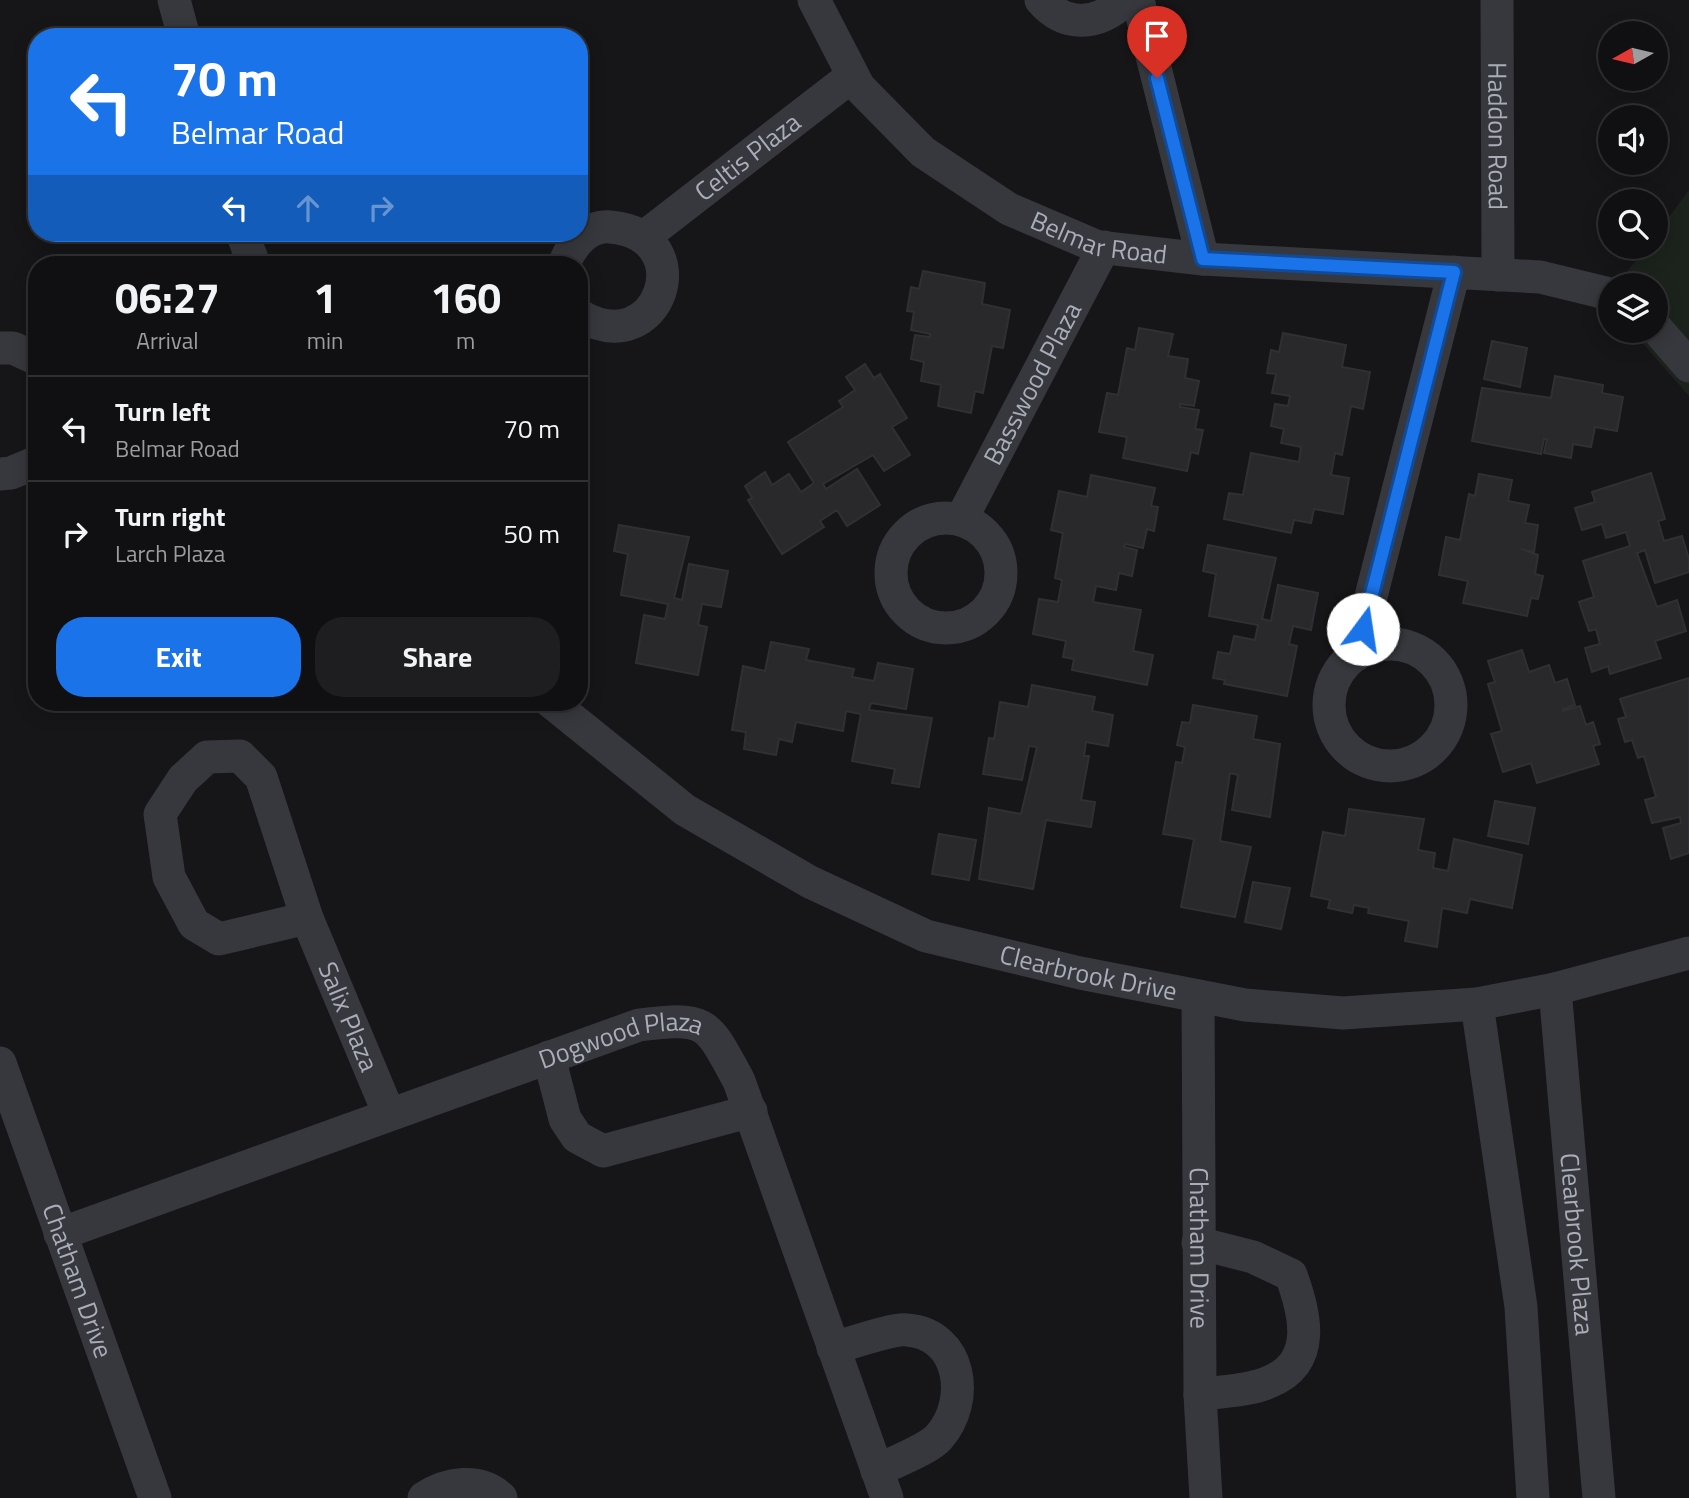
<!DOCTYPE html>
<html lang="en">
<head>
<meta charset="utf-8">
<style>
  body { margin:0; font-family:"Titillium Web",sans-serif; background:#1e1e20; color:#f1f3f6; height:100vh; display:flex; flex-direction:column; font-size:26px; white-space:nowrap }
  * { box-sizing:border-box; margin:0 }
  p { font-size:23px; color:#9c9d9f }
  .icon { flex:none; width:38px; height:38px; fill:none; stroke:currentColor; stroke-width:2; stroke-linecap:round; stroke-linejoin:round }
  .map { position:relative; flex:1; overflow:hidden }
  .panel { position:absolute; left:28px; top:256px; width:560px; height:455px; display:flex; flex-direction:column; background:#101012; border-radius:28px; box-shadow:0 4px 18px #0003,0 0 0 2px #303032 }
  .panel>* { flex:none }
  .guide { position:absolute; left:28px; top:28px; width:560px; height:214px; border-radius:28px; box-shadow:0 4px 18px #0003,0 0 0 2px #303032; background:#1a73e8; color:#fff; overflow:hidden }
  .needle { width:46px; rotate:262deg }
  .controls { position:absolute; left:1598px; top:21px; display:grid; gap:14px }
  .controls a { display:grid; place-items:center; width:70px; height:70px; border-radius:50%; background:#101012; box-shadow:0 4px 18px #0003,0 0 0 2px #303032; font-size:35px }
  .pin { position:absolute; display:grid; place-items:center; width:60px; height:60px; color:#fff; margin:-72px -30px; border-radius:50% 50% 50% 0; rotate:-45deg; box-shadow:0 0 7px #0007 }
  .pin .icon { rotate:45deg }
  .me { position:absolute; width:77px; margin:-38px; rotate:14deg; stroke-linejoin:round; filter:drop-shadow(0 0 5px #0008) }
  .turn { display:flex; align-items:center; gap:24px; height:147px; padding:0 28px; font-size:32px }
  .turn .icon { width:91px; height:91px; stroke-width:2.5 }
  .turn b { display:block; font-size:49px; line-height:60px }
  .lanes { display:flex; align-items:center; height:66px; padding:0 28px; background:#0003; justify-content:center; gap:35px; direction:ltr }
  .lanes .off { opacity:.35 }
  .eta { display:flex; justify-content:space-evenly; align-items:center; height:119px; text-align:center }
  .eta b { font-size:42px; font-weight:700; line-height:49px }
  .button { display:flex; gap:14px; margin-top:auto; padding:14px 28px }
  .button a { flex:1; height:80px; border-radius:28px; background:#1a73e8; color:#fff; font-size:28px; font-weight:700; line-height:80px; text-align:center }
  .button a+a { background:#1e1e20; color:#f1f3f6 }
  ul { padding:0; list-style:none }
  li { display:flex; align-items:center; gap:21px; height:105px; padding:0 28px; border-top:2px solid #303032 }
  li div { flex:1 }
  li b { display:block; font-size:26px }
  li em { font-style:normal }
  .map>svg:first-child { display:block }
</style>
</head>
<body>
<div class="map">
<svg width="1689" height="1498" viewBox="0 0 1689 1498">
  <rect width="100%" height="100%" fill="#161618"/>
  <polygon fill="#1c231d" points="1689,190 1689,396 1632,331 1656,331 1656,285 1617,285 1646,247 1656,247 1656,235"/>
  <g fill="#29292c" stroke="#303034" stroke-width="2">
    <polygon points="923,271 985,283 982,304 1010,310 1003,348 992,346 983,393 975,391 971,413 938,406 941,385 921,381 924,362 911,359 915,335 930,337 930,334 911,330 914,312 907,311 911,287 919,289"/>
    <polygon points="1139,328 1173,334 1168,356 1188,359 1185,378 1199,381 1194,406 1180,404 1180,407 1199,410 1195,429 1203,430 1198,454 1191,452 1187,471 1123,458 1127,437 1099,432 1107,393 1118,395 1127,348 1135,350"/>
    <polygon points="1283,333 1346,345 1342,367 1370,372 1363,409 1351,406 1342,455 1335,453 1331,475 1349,478 1343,514 1314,509 1311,523 1294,520 1291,533 1224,519 1229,493 1243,495 1251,453 1299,462 1301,447 1281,443 1284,429 1271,426 1275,404 1288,406 1290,396 1272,393 1276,374 1267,373 1271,350 1279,352"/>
    <polygon points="1492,341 1527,348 1520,387 1484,379"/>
    <polygon points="865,364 874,378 880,374 907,418 892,427 910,455 884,471 873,455 823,484 826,489 857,469 880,505 847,526 837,510 820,521 824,527 782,554 748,500 752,498 745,486 765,472 772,485 789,474 801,492 814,483 788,442 843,407 839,401 855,390 846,377"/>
    <polygon points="1555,376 1603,385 1602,393 1623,397 1617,431 1595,427 1591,447 1573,444 1571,458 1544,453 1547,439 1544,439 1541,454 1472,441 1482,388 1551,398"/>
    <polygon points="1651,473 1665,519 1658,521 1664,541 1682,536 1689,559 1689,572 1655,583 1645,550 1637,553 1657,607 1677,600 1686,631 1655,641 1661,658 1610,674 1608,666 1592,672 1585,648 1600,644 1596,629 1589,631 1579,602 1594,597 1583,561 1630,546 1626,532 1606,538 1602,524 1582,530 1575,508 1595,502 1592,492"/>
    <polygon points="1479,474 1512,480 1508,501 1529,505 1525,523 1538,525 1534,552 1521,549 1538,555 1535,574 1543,576 1538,599 1531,598 1527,616 1463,603 1468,581 1439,575 1446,537 1460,540 1469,494 1475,496"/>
    <polygon points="1091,475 1155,488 1151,506 1158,507 1154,531 1147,529 1143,548 1125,544 1124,547 1137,550 1132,576 1119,573 1116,590 1096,586 1093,602 1141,610 1133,651 1153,655 1147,685 1072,670 1074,659 1063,657 1066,641 1033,634 1039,599 1058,602 1062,580 1055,578 1063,533 1051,530 1059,491 1087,497"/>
    <polygon points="619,525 689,537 674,598 682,600 689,564 728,571 721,607 702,604 698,625 707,627 698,675 636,663 644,615 665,619 668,604 621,595 628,554 614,551"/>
    <polygon points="1208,545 1276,558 1262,619 1271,621 1278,585 1318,593 1311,630 1293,626 1289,644 1297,646 1287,696 1224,684 1225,680 1213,678 1218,652 1230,654 1234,636 1255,640 1258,625 1209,616 1216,574 1203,571"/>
    <polygon points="771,642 809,649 806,660 854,669 852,677 874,681 878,663 913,669 906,709 871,703 869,710 932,718 919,787 892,783 895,769 852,761 861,714 846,711 843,731 796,722 792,742 779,739 776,755 744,749 746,732 732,730 743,666 765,671"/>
    <polygon points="1522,650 1529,672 1549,665 1555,683 1567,679 1575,705 1563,709 1563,711 1580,706 1586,725 1593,722 1600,744 1593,746 1599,764 1537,783 1531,763 1503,772 1491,734 1502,731 1488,684 1495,682 1488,661"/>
    <polygon points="1689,678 1689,853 1671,859 1663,828 1681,823 1680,817 1652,823 1645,800 1656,797 1644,756 1638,758 1632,740 1625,742 1618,719 1626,717 1620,699"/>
    <polygon points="1032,685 1095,697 1092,711 1113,715 1108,746 1086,742 1084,756 1089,756 1081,800 1095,802 1091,827 1046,820 1033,889 979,879 989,808 1021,814 1037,747 1029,746 1022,780 983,774 989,738 994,739 1000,702 1028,707"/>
    <polygon points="1193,705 1257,716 1253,739 1280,744 1270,817 1232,810 1238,775 1230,773 1220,841 1251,847 1235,917 1181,907 1194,839 1163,834 1176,762 1182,763 1185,747 1177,745 1182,722 1190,723"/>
    <polygon points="1495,801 1535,808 1528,844 1488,836"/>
    <polygon points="1349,809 1424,819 1418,850 1435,853 1433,868 1448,871 1454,839 1522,855 1512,908 1470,899 1467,913 1442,908 1437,947 1405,941 1409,921 1368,913 1369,908 1354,905 1352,913 1328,908 1330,900 1311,896 1323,832 1345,836"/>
    <polygon points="939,834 976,840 969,880 932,874"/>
    <polygon points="1253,882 1290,888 1281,929 1245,922"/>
  </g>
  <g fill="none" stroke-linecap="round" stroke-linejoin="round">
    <g stroke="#37383d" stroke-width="33">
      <polyline points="174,0 184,37"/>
      <path id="s1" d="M814,0L859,87L923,152L1009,209L1098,247L1203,259L1540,277L1610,294"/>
      <path d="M1041,0C1066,29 1099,25 1125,0"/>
      <polyline points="1138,0 1203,259"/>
      <path id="s2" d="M1497,0L1498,275"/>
      <polyline points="242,233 254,264"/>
      <path id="s3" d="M644,237L852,76"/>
      <path d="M564,264C571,246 587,225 610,227C703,235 660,364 579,315"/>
      <polyline points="1656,328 1689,366"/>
      <polyline points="0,348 13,348 37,359"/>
      <polyline points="0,474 11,473 37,462"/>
      <circle cx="946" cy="573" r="55"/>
      <path id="s4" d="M961,520L1104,247"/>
      <circle cx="1390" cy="705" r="61"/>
      <polyline points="1356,655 1454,272"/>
      <path id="s5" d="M551,702L685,810L810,882L926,936L1080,973L1245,1005L1343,1013L1477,1004L1555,989L1689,953"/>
      <polygon points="240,756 261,777 307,918 219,939 194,924 169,877 160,814 183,779 207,757"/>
      <path id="s6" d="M307,918L389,1114"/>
      <path id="s7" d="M1555,989L1599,1498"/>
      <path id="s8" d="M1198,996L1200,1395L1206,1498"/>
      <polyline points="1477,1004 1521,1307 1533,1498"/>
      <polyline points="549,1057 565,1119 577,1137 603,1151 751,1111"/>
      <path id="s9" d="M0,1063L155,1498"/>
      <path id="s10" d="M60,1234L639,1025C708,1016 707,1022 739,1081L887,1498"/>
      <path d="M1198,1243L1253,1257L1291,1275C1305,1313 1318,1362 1269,1382C1249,1391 1221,1391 1200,1395"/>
      <path d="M833,1348C849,1344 893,1328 907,1330C962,1334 971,1401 939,1437C928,1450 893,1462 877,1471"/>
      <path d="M424,1498C446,1483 480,1477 501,1498"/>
    </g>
  </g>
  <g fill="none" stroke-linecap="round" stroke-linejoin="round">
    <defs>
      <polyline id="route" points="1157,78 1203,259 1454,272 1363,629"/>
    </defs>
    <use href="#route" stroke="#114b97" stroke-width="18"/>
    <use href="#route" stroke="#1a73e8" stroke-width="12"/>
  </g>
  <g text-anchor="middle" stroke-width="7" stroke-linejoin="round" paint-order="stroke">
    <g font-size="26" fill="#a8adb8" stroke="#111113">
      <text dy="9" stroke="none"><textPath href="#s2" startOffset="136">Haddon Road</textPath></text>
      <text dy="9" stroke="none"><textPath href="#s3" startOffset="131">Celtis Plaza</textPath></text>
      <text dy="9" stroke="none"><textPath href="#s1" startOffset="388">Belmar Road</textPath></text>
      <text dy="9" stroke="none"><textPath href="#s4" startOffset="154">Basswood Plaza</textPath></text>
      <text dy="9" stroke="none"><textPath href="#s5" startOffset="611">Clearbrook Drive</textPath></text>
      <text dy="9" stroke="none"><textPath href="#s6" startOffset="107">Salix Plaza</textPath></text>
      <text dy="9" stroke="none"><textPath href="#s10" startOffset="595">Dogwood Plaza</textPath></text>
      <text dy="9" stroke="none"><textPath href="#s7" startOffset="256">Clearbrook Plaza</textPath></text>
      <text dy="9" stroke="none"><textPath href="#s8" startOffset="252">Chatham Drive</textPath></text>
      <text dy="9" stroke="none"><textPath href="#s9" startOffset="231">Chatham Drive</textPath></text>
    </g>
  </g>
</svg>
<div class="controls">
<a><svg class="needle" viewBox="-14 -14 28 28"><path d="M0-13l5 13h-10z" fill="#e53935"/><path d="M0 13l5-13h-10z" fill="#9c9d9f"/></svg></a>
<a><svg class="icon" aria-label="sound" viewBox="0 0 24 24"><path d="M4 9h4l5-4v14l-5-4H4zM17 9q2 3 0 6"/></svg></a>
<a><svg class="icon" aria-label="search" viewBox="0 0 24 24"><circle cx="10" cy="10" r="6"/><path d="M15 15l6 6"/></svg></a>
<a><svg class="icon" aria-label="layers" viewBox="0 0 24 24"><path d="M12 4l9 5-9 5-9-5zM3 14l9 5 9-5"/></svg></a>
</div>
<div class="pin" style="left:1157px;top:78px;background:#d93025"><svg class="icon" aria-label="arrive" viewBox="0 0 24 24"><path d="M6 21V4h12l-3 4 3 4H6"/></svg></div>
<svg class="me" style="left:1363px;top:629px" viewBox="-20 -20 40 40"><circle r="19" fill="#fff"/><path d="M0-13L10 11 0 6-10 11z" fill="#1a73e8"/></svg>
<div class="guide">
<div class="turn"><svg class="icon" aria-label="left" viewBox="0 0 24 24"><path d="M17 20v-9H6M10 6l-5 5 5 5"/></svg><div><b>70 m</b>Belmar Road</div></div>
<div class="lanes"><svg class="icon" aria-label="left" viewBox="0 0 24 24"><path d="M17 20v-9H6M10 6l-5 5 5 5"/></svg><svg class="icon off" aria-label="ahead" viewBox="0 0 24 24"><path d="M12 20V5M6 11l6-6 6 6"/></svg><svg class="icon off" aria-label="right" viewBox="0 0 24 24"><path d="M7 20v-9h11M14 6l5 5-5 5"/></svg></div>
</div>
<section class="panel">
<div class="eta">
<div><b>06:27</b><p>Arrival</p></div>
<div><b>1</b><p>min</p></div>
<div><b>160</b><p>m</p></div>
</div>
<ul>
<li><svg class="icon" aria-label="left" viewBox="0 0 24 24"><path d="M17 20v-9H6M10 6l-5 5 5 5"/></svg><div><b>Turn left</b><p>Belmar Road</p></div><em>70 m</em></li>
<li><svg class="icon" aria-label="right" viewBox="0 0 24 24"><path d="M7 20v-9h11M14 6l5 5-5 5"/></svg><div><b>Turn right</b><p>Larch Plaza</p></div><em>50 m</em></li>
</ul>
<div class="button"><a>Exit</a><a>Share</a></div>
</section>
</div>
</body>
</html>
